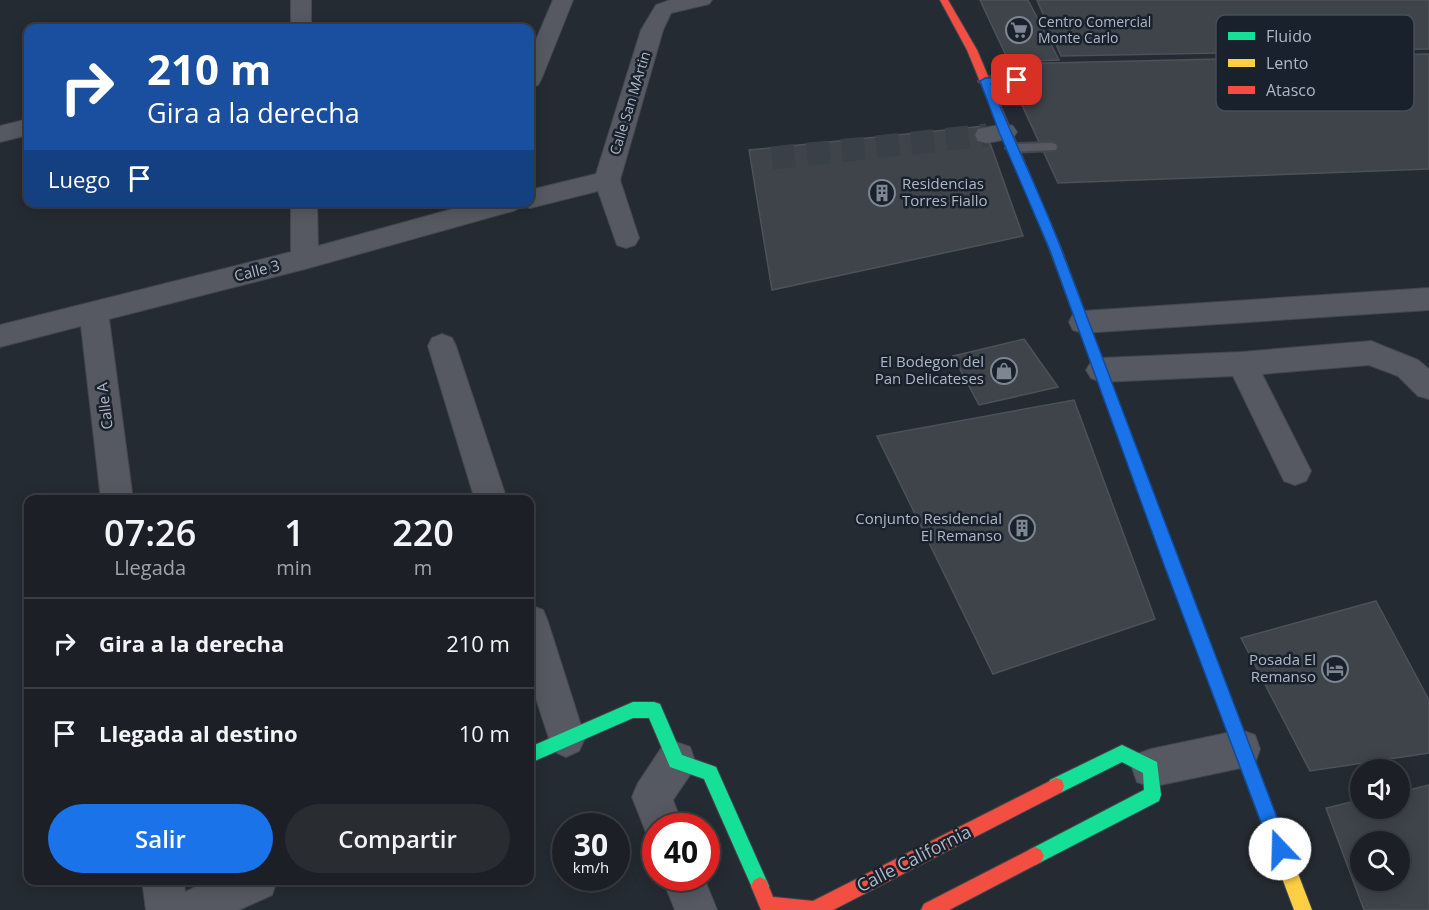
<!DOCTYPE html>
<html lang="es">
<head>
<meta charset="utf-8">
<style>
  body { margin:0; font-family:"Open Sans",sans-serif; background:#292d32; color:#f1f3f6; height:100vh; display:flex; flex-direction:column; font-size:22px; white-space:nowrap }
  * { box-sizing:border-box; margin:0 }
  p { font-size:20px; color:#a0a3a7 }
  .icon { flex:none; width:33px; height:33px; fill:none; stroke:currentColor; stroke-width:2; stroke-linecap:round; stroke-linejoin:round }
  .map { position:relative; flex:1; overflow:hidden }
  .sheet { position:absolute; left:24px; top:495px; width:510px; height:390px; display:flex; flex-direction:column; background:#1c2026; border-radius:12px; box-shadow:0 3px 15px #0003,0 0 0 2px #3a3e43 }
  .sheet>* { flex:none }
  .guide { position:absolute; left:24px; top:24px; width:510px; height:183px; border-radius:12px; box-shadow:0 3px 15px #0003,0 0 0 2px #3a3e43; background:#1a4fa0; color:#fff; overflow:hidden }
  .tools { position:absolute; left:1350px; top:759px; display:grid; gap:12px }
  .tools a { display:grid; place-items:center; width:60px; height:60px; border-radius:50%; background:#1c2026; box-shadow:0 3px 15px #0003,0 0 0 2px #3a3e43; font-size:30px }
  .speed { position:absolute; left:552px; top:813px; display:flex; gap:12px; font-size:30px; font-weight:700; text-align:center }
  .speed>* { display:grid; place-content:center; width:78px; height:78px; border-radius:50%; background:#1c2026; box-shadow:0 3px 15px #0003,0 0 0 2px #3a3e43; line-height:1 }
  .speed small { font-size:15px; font-weight:400 }
  .speed .limit { border:9px solid #d22; background:#fff; color:#111 }
  .pin { position:absolute; display:grid; place-items:center; width:51px; height:51px; color:#fff; margin:-26px; border-radius:12px; box-shadow:0 3px 9px #0006 }
  .me { position:absolute; width:66px; margin:-33px; rotate:339deg; stroke-linejoin:round; filter:drop-shadow(0 0 4px #0008) }
  .turn { display:flex; align-items:center; gap:21px; height:126px; padding:0 24px; font-size:27px }
  .turn .icon { width:78px; height:78px; stroke-width:2.5 }
  .turn b { display:block; font-size:42px; line-height:51px }
  .then { display:flex; align-items:center; height:57px; padding:0 24px; background:#0003; gap:12px; font-size:22px }
  .eta { display:flex; justify-content:space-evenly; align-items:center; height:102px; text-align:center }
  .eta b { font-size:36px; font-weight:600; line-height:42px }
  .button { display:flex; gap:12px; margin-top:auto; padding:12px 24px }
  .button a { flex:1; height:69px; border-radius:36px; background:#1a73e8; color:#fff; font-size:24px; font-weight:600; line-height:69px; text-align:center }
  .button a+a { background:#292d32; color:#f1f3f6 }
  ul { padding:0; list-style:none }
  li { display:flex; align-items:center; gap:18px; height:90px; padding:0 24px; border-top:2px solid #3a3e43 }
  li div { flex:1 }
  li b { display:block; font-size:22px }
  li em { font-style:normal }
  .map>svg:first-child { display:block }
</style>
</head>
<body>
<div class="map">
<svg width="1429" height="910" viewBox="0 0 1429 910">
  <rect width="100%" height="100%" fill="#252b32"/>
  <g fill="#3f444a" stroke="#4d525a" stroke-width="1.5" fill-rule="evenodd">
    <polygon points="980,0 1028,0 1059,60 1009,62"/>
    <polygon points="1037,0 1429,0 1429,49 1061,56"/>
    <polygon points="1429,54 1429,169 1058,183 1003,64"/>
    <polygon points="984,126 1023,236 772,290 749,150"/>
    <polygon points="1024,339 1058,387 979,405 953,356"/>
    <polygon points="1074,400 1155,619 993,674 877,436"/>
    <polygon points="1376,601 1429,700 1429,753 1310,771 1241,638"/>
    <path d="M1429,785V910H1364L1326,808L1360,800V808H1400V792ZM1360,842H1400V880H1360Z"/>
  </g>
  <g fill="none" stroke-linecap="round" stroke-linejoin="round">
    <polyline stroke="#3a4048" stroke-width="23" stroke-dasharray="23 12" stroke-linecap="butt" points="772,158 987,135"/>
    <defs>
      <g id="lane">
        <polygon points="1017,76 1023,80 1021,83 985,85 979,81 985,77"/>
        <polygon points="1051,143 1056,144 1057,147 1056,150 1012,152 1006,148 1012,144"/>
      </g>
      <g id="street">
        <rect x="291" y="0" width="20" height="28"/>
        <polygon points="553,0 573,0 541,80 538,85 530,87 530,54"/>
        <polygon points="670,0 712,0 709,4 671,13 663,30 620,180 639,238 635,245 626,248 617,245 598,191 530,208 523,206 513,211 305,269 109,319 133,500 101,500 81,326 0,347 0,325 291,252 291,202 317,202 318,246 478,202 530,202 530,190 596,174 641,30 656,5"/>
        <polygon points="28,119 28,135 0,142 0,126"/>
        <polygon points="1005,124 1013,126 1017,132 1013,138 987,143 978,141 975,135 978,129"/>
        <polygon points="1429,288 1429,310 1083,333 1073,330 1069,322 1073,314 1083,311"/>
        <polygon points="442,334 452,338 456,346 507,500 475,500 428,346 432,338"/>
        <polygon points="1371,341 1418,360 1429,369 1429,399 1418,396 1398,376 1369,365 1262,374 1311,471 1306,481 1295,485 1284,481 1233,376 1101,382 1091,378 1086,370 1091,362 1101,358 1242,352"/>
        <polygon points="530,605 543,610 548,622 585,738 579,751 566,757 553,751 530,680"/>
        <polygon points="1241,730 1255,735 1260,749 1255,763 1241,768 1151,787 1137,782 1132,768 1137,754 1151,749"/>
        <polygon points="676,742 690,747 695,761 690,775 673,800 683,826 656,826 656,843 649,840 632,797 638,783 662,747"/>
        <polygon points="662,878 704,878 717,910 675,910"/>
        <polygon points="142,880 184,880 185,892 210,880 277,880 272,895 239,910 146,910"/>
      </g>
      <g id="fast">
        <polygon points="1101,367 1107,372 1230,696 1228,702 1222,704 1216,702 1214,696 1095,372"/>
        <polygon points="633,702 654,702 660,704 682,755 716,767 769,886 766,892 760,895 754,892 704,779 670,767 649,718 633,718 530,763 530,747"/>
        <polygon points="1122,745 1157,762 1161,795 1159,801 1041,862 1035,865 1029,862 1026,856 1029,850 1144,790 1143,773 1122,762 1062,792 1056,794 1050,792 1048,786 1050,780"/>
      </g>
      <polygon id="slow" points="1222,688 1228,690 1230,696 1312,910 1294,910 1214,696 1216,690"/>
      <g id="jam">
        <polygon points="940,0 948,0 977,50 1061,248 1107,372 1105,376 1101,377 1095,372 1049,248 967,50"/>
        <polygon points="1056,778 1062,780 1064,786 1062,792 833,910 761,910 751,886 754,880 760,877 766,880 773,897 813,901"/>
        <polygon points="1035,847 1041,850 1044,856 1041,862 949,910 921,910 924,904"/>
      </g>
    </defs>
    <use href="#lane" stroke="#43474d" stroke-width="4"/>
    <use href="#street" stroke="#43474d" stroke-width="2"/>
    <use href="#fast" stroke="#43474d" stroke-width="2"/>
    <use href="#slow" stroke="#43474d" stroke-width="2"/>
    <use href="#jam" stroke="#43474d" stroke-width="2"/>
    <use href="#lane" fill="#565961" fill-rule="evenodd"/>
    <use href="#street" fill="#565961" fill-rule="evenodd"/>
    <use href="#fast" fill="#16e098" fill-rule="evenodd"/>
    <use href="#slow" fill="#ffcf43" fill-rule="evenodd"/>
    <use href="#jam" fill="#f24e42" fill-rule="evenodd"/>
  </g>
  <path fill="#1a73e8" stroke="#114b97" stroke-width="1.5" d="M1017,77L1021,80L1020,82L991,84C1013,140 1041,195 1062,251C1138,450 1212,650 1289,849L1286,856L1280,858L1274,856L1271,849L1164,565L1049,248L999,132L980,81L985,78Z"/>
  <defs>
    <symbol id="supermarket-ring" viewBox="-11 -11 22 22"><circle r="9.5" fill="#19212c" stroke="#7e8692" stroke-width="1.5"/><path d="M-6-5.5h2.5l.6 2H6L4.5 2H-2.5L-4.4-4H-6ZM-1.5 3.2a1.3 1.3 0 1 0 .1 0ZM3 3.2a1.3 1.3 0 1 0 .1 0Z" fill="#7e8692"/></symbol>
    <symbol id="building-ring" viewBox="-11 -11 22 22"><circle r="9.5" fill="#19212c" stroke="#7e8692" stroke-width="1.5"/><path d="M-4-6H4V6H1V3H-1V6H-4ZM-2.5-4.3h1.7v1.8h-1.7ZM.8-4.3h1.7v1.8H.8ZM-2.5-1h1.7V.8h-1.7ZM.8-1h1.7V.8H.8Z" fill="#7e8692"/></symbol>
    <symbol id="shop-ring" viewBox="-11 -11 22 22"><circle r="9.5" fill="#19212c" stroke="#7e8692" stroke-width="1.5"/><path d="M-5-2.5h2.3a2.7 3.5 0 0 1 5.4 0H5L5.5 6h-11ZM-1.5-2.5h3a1.5 2.3 0 0 0-3 0Z" fill="#7e8692"/></symbol>
    <symbol id="hotel-ring" viewBox="-11 -11 22 22"><circle r="9.5" fill="#19212c" stroke="#7e8692" stroke-width="1.5"/><path d="M-6-4.5h1.5V1H6V5H4.5V3h-9V5H-6ZM-4 0a1.8 1.8 0 1 1 3.6 0ZM.5 0V-2.5h3Q6-2.5 6 0Z" fill="#7e8692"/></symbol>
  </defs>
  <g fill-rule="evenodd">
    <use href="#supermarket-ring" x="1004" y="15" width="30" height="30"/>
    <use href="#building-ring" x="867" y="178" width="30" height="30"/>
    <use href="#shop-ring" x="989" y="356" width="30" height="30"/>
    <use href="#building-ring" x="1007" y="513" width="30" height="30"/>
    <use href="#hotel-ring" x="1320" y="654" width="30" height="30"/>
  </g>
  <g text-anchor="middle" stroke-width="5" stroke-linejoin="round" paint-order="stroke">
    <g font-size="14" fill="#aeb7c5" stroke="#19212c" text-anchor="start">
      <text x="1038" y="27">Centro Comercial<tspan x="1038" dy="16">Monte Carlo</tspan></text>
    </g>
    <g font-size="14" fill="#aeb7c5" stroke="#19212c">
      <text transform="translate(630 103) rotate(-73)" y="5">Calle San MArtin</text>
    </g>
    <g font-size="15" fill="#aeb7c5" stroke="#19212c" text-anchor="end">
      <text x="902" y="189" text-anchor="start">Residencias<tspan x="902" dy="17">Torres Fiallo</tspan></text>
      <text x="984" y="367">El Bodegon del<tspan x="984" dy="17">Pan Delicateses</tspan></text>
      <text x="1002" y="524">Conjunto Residencial<tspan x="1002" dy="17">El Remanso</tspan></text>
      <text x="1316" y="665">Posada El<tspan x="1316" dy="17">Remanso</tspan></text>
    </g>
    <g font-size="15" fill="#aeb7c5" stroke="#19212c">
      <text transform="translate(257 271) rotate(-14)" y="5">Calle 3</text>
      <text transform="translate(105 406) rotate(-97)" y="5">Calle A</text>
    </g>
    <g font-size="18" fill="#aeb7c5" stroke="#19212c">
      <text transform="translate(914 859) rotate(-27)" y="6">Calle California</text>
    </g>
  </g>
  <rect x="1216" y="15" width="198" height="96" rx="9" fill="#19212c" stroke="#464e5a" stroke-width="1.5"/>
  <rect x="1228" y="32" width="27" height="8" fill="#16e098"/>
  <rect x="1228" y="59" width="27" height="8" fill="#ffcf43"/>
  <rect x="1228" y="86" width="27" height="8" fill="#f24e42"/>
  <g font-size="16" fill="#aeb7c5">
    <text x="1266" y="42">Fluido</text>
    <text x="1266" y="69">Lento</text>
    <text x="1266" y="96">Atasco</text>
  </g>
</svg>
<div class="tools">
<a><svg class="icon" aria-label="sound" viewBox="0 0 24 24"><path d="M4 9h4l5-4v14l-5-4H4zM17 9q2 3 0 6"/></svg></a>
<a><svg class="icon" aria-label="search" viewBox="0 0 24 24"><circle cx="10" cy="10" r="6"/><path d="M15 15l6 6"/></svg></a>
</div>
<div class="speed"><div>30<small>km/h</small></div><div class="limit">40</div></div>
<div class="pin" style="left:1017px;top:80px;background:#d93025"><svg class="icon" aria-label="arrive" viewBox="0 0 24 24"><path d="M6 21V4h12l-3 4 3 4H6"/></svg></div>
<svg class="me" style="left:1280px;top:849px" viewBox="-20 -20 40 40"><circle r="19" fill="#fff"/><path d="M0-13L10 11 0 6-10 11z" fill="#1a73e8"/></svg>
<div class="guide">
<div class="turn"><svg class="icon" aria-label="right" viewBox="0 0 24 24"><path d="M7 20v-9h11M14 6l5 5-5 5"/></svg><div><b>210 m</b>Gira a la derecha</div></div>
<div class="then">Luego<svg class="icon" aria-label="arrive" viewBox="0 0 24 24"><path d="M6 21V4h12l-3 4 3 4H6"/></svg></div>
</div>
<section class="sheet">
<div class="eta">
<div><b>07:26</b><p>Llegada</p></div>
<div><b>1</b><p>min</p></div>
<div><b>220</b><p>m</p></div>
</div>
<ul>
<li><svg class="icon" aria-label="right" viewBox="0 0 24 24"><path d="M7 20v-9h11M14 6l5 5-5 5"/></svg><div><b>Gira a la derecha</b></div><em>210 m</em></li>
<li><svg class="icon" aria-label="arrive" viewBox="0 0 24 24"><path d="M6 21V4h12l-3 4 3 4H6"/></svg><div><b>Llegada al destino</b></div><em>10 m</em></li>
</ul>
<div class="button"><a>Salir</a><a>Compartir</a></div>
</section>
</div>
</body>
</html>
